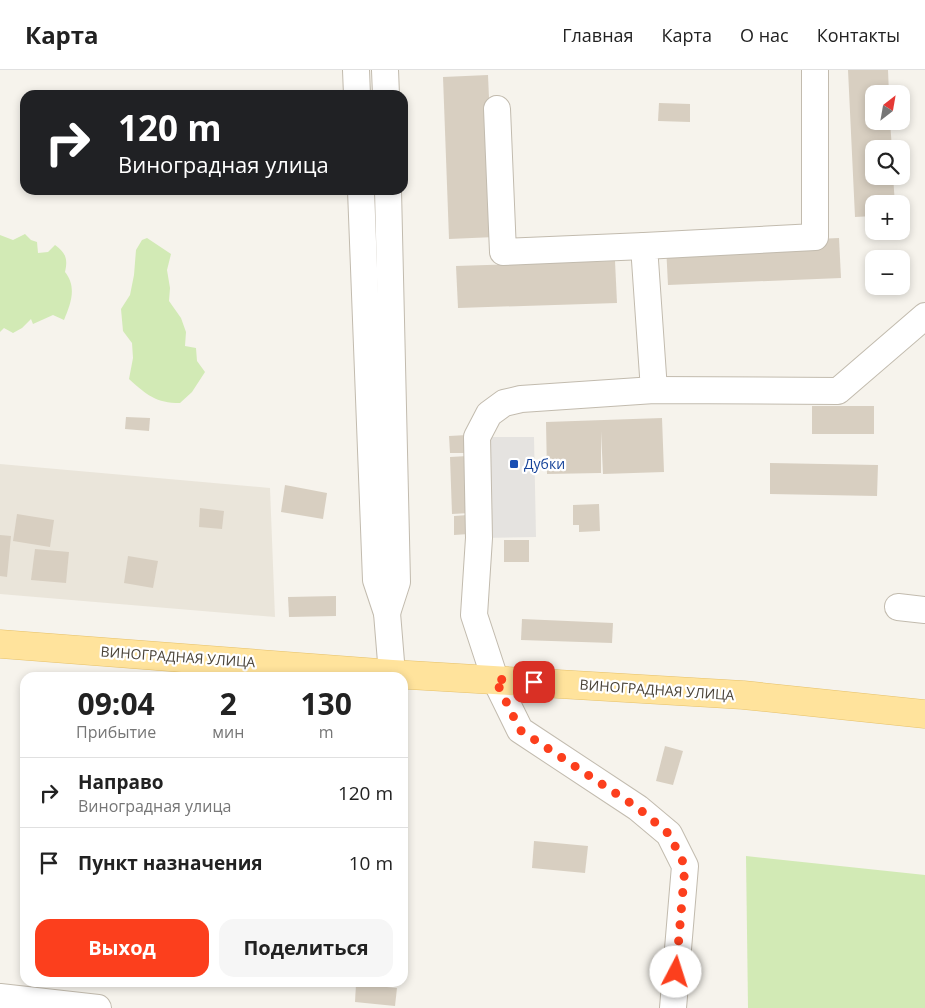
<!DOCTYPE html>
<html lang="ru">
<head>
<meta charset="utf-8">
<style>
  body { margin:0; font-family:"Open Sans",sans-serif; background:#f6f6f6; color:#222; height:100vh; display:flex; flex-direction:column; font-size:19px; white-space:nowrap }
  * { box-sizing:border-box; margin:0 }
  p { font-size:16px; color:#767676 }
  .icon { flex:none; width:28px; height:28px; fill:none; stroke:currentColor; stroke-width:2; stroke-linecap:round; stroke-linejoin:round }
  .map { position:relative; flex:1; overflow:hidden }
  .drawer { position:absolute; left:20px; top:602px; width:388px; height:315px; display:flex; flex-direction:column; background:#fff; border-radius:15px; box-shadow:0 2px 8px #0003 }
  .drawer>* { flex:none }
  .banner { position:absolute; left:20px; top:20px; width:388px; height:105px; border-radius:15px; box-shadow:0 2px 8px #0003; background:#202124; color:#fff; overflow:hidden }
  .needle { width:32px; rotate:31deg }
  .buttons { position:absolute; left:865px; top:15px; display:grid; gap:10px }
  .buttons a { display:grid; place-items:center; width:45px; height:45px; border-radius:10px; background:#fff; box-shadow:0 2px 8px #0003; font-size:25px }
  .pin { position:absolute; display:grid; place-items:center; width:42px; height:42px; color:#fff; margin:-21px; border-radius:10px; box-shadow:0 2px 8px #0006 }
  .me { position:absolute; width:55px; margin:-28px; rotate:5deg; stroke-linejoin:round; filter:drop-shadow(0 0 4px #0008) }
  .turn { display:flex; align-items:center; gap:18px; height:105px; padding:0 15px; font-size:22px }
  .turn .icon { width:65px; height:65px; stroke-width:2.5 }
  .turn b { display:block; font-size:35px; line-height:42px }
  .eta { display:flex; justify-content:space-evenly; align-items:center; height:85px; text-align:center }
  .eta b { font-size:30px; font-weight:700; line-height:35px }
  .action { display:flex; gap:10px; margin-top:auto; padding:10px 15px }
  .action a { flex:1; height:58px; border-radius:15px; background:#fc3f1d; color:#fff; font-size:20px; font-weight:700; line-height:58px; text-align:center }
  .action a+a { background:#f6f6f6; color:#222 }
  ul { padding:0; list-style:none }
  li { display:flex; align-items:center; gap:15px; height:70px; padding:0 15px; border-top:1px solid #e0e0e0 }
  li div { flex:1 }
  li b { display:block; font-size:19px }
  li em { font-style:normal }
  header { display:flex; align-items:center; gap:30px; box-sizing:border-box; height:70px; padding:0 25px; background:#fff; border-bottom:1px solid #e0e0e0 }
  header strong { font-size:24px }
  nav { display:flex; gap:28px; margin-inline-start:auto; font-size:18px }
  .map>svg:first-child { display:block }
</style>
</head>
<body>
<header>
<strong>Карта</strong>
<nav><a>Главная</a><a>Карта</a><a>О нас</a><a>Контакты</a></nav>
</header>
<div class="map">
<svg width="925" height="938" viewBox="0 0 925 938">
  <rect width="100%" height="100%" fill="#f6f3ec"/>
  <polygon fill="#eae5da" points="0,394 270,418 275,547 0,524"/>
  <g fill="#d2eab5">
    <path d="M25,164L31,170L37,172L38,183L48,182L55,175C66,183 68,189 65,202C77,217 71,233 64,250L53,245L33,254L31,249L22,258L13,263L4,258L0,262V165L13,170Z"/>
    <path d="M147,168L171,184L167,200L170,218L169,231L181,248L186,262L185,276L196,278L197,291L205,302L192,322L180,333C156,333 147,325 129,309L133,288L132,273L123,261L121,239L130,225L134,205L136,180L142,170Z"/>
    <polygon points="746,786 925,805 925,938 748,938"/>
  </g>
  <polygon fill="#e5e3e0" points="477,367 534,367 536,467 479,468"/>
  <g fill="#d8cfc1">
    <polygon points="848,0 888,0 889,24 874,24 874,51 890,51 892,79 874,79 874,106 893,106 895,134 874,134 874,146 855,147"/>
    <polygon points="488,5 495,167 449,169 443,7"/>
    <polygon points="659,33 690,34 690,52 658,51"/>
    <polygon points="839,168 841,208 668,215 666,176"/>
    <polygon points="615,191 617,233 458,238 456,196"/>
    <rect x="812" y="336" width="62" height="28"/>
    <polygon points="126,347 150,348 149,361 125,359"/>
    <polygon points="662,348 664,402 603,404 601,361 601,403 547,404 546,352"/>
    <polygon points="467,365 467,383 450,383 449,366"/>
    <polygon points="468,386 470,443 452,444 450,387"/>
    <polygon points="770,393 878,395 877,426 770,424"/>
    <polygon points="285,415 327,423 323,449 281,442"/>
    <polygon points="599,434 600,461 579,462 579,455 573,455 573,435"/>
    <polygon points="200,438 224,441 222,459 199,457"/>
    <polygon points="17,444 54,450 50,477 13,471"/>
    <polygon points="468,445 469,464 454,465 454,446"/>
    <polygon points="0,465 11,466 7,507 0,506"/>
    <rect x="504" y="470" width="25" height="22"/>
    <polygon points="35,479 69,482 66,513 31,510"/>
    <polygon points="128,486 158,491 153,518 124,513"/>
    <polygon points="336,526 336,546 289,547 288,527"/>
    <polygon points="522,549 613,553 612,573 521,570"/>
    <polygon points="665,676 683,681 673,715 656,711"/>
    <polygon points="534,771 588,776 585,803 532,798"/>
    <polygon points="356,914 397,918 395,936 355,932"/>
  </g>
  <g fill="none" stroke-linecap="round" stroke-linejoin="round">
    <defs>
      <g id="minor">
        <polyline points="356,0 357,25"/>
        <polyline points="385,0 386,25"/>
        <polyline points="497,39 503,182 644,176"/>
        <polyline points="361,120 376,510 387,543 392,604"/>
        <polyline points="654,320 644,176 815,167 815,0"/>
        <polyline points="898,537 925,540"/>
        <polyline points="387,543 397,512 388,120"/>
        <polyline points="0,927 98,938"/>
        <polyline points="673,938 685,796 669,764 638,738 520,660 495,609 474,545 479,468 477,367 489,344 504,333 521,329 654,320 838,321 925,246"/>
      </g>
      <polyline id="major" points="0,574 392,604 743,625 925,644"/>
    </defs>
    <use href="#minor" stroke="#c2bbae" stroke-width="28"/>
    <use href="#major" stroke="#e6c16a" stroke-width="29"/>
    <use href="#minor" stroke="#fff" stroke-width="26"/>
    <use href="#major" stroke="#ffe39c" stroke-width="28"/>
  </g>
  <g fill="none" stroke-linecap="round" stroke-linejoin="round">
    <polyline stroke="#fc3f1d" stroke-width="9" stroke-dasharray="0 16.2" points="534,612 495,609 520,660 638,738 669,764 685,796 676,902"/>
  </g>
  <rect fill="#1a4fb4" stroke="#fff" stroke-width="2" x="509" y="389" width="10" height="10" rx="2.5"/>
  <g text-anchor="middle" stroke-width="4.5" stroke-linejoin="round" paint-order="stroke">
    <g font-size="14" fill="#164399" stroke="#fff" text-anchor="start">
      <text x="524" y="399">Дубки</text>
    </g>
    <g font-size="14" fill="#4b4439" stroke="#fff">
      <text transform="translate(178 587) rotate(4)" y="5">ВИНОГРАДНАЯ УЛИЦА</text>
      <text transform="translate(657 620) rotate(4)" y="5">ВИНОГРАДНАЯ УЛИЦА</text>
    </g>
  </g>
</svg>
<div class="buttons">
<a><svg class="needle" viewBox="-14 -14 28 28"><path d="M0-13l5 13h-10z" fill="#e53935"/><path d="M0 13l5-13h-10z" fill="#767676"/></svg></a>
<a><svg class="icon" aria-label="search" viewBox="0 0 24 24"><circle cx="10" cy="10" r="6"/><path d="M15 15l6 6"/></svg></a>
<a>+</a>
<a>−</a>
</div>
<div class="pin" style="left:534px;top:612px;background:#d93025"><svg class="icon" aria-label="arrive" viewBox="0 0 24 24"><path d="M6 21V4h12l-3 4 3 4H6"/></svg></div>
<svg class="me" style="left:676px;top:902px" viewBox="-20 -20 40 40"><circle r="19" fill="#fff"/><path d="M0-13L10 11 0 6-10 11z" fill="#fc3f1d"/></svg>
<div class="banner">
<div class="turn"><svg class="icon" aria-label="right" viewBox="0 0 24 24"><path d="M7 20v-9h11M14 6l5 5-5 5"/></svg><div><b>120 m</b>Виноградная улица</div></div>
</div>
<section class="drawer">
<div class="eta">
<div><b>09:04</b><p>Прибытие</p></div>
<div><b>2</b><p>мин</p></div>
<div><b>130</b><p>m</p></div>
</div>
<ul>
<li><svg class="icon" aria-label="right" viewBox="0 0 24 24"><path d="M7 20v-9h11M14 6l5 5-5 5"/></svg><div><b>Направо</b><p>Виноградная улица</p></div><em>120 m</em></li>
<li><svg class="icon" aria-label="arrive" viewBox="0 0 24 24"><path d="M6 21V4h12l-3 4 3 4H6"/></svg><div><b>Пункт назначения</b></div><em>10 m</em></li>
</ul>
<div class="action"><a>Выход</a><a>Поделиться</a></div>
</section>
</div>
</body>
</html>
